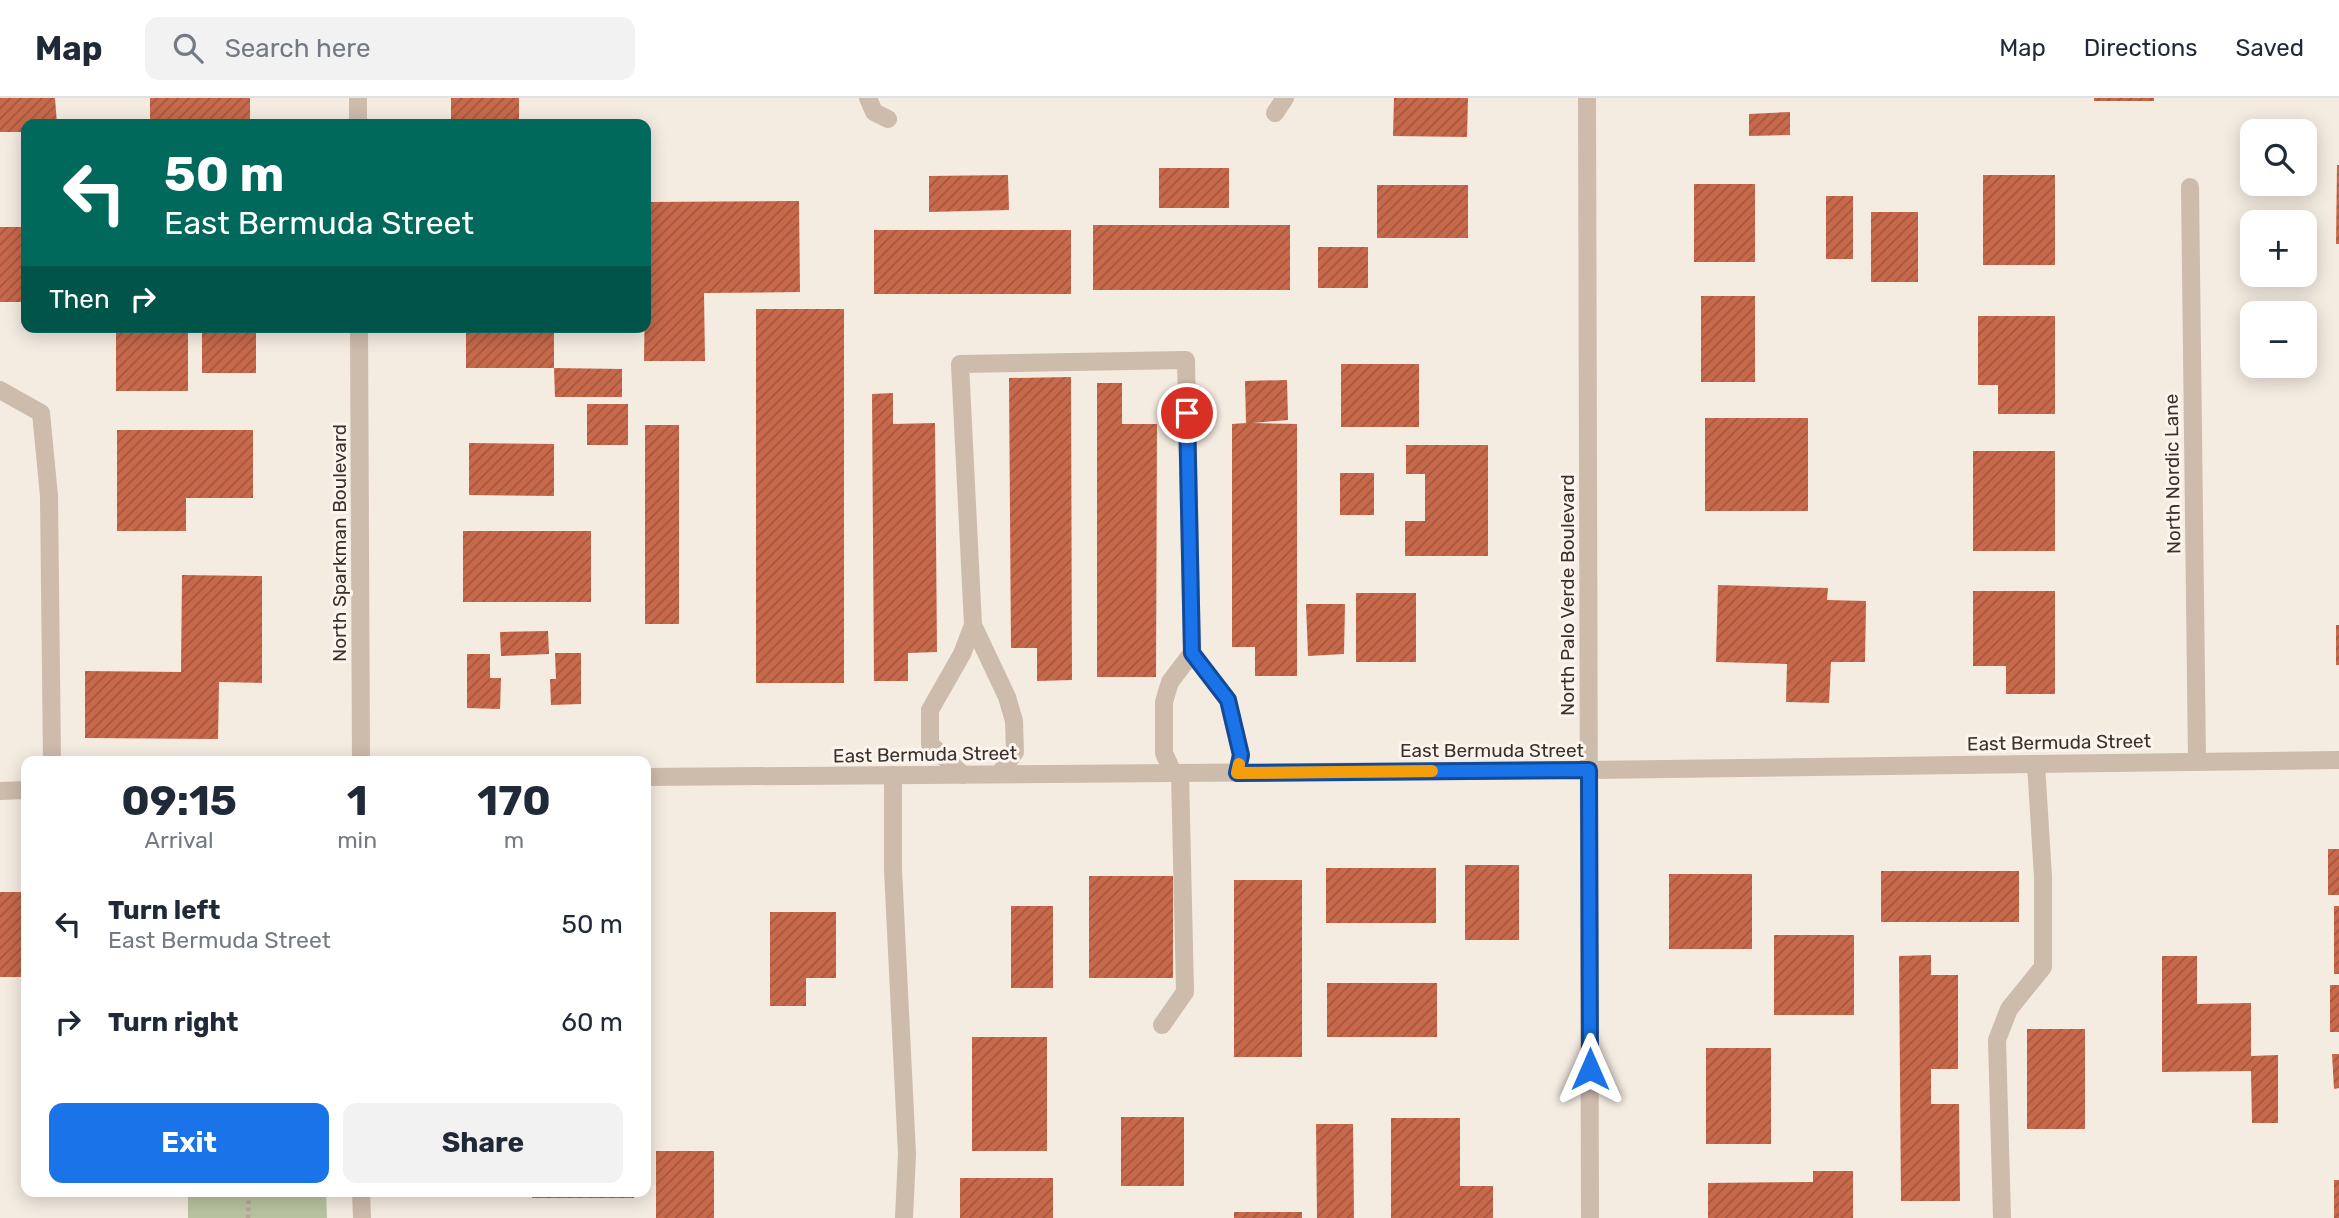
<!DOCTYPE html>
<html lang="en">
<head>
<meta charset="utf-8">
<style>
  body { margin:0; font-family:Rubik,sans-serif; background:#f2f2f3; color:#1f2937; height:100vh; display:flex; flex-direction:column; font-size:26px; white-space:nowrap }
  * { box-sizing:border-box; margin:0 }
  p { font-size:23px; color:#747a83 }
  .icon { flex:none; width:38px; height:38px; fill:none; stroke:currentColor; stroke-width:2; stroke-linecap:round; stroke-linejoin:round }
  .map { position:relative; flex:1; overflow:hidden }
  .details { position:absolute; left:21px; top:658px; width:630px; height:441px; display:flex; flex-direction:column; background:#fff; border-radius:14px; box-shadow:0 4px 18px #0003 }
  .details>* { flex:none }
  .top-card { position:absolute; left:21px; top:21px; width:630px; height:214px; border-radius:14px; box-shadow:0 4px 18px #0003; background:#00695c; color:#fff; overflow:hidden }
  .fabs { position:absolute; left:2240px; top:21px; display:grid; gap:14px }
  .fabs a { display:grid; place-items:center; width:77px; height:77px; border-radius:14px; background:#fff; box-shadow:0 4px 18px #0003; font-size:35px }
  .pin { position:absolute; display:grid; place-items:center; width:60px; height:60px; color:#fff; margin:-30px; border:4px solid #fff; border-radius:50%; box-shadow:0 2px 7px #0007 }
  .me { position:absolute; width:77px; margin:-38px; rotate:0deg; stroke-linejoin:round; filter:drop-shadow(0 0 5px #0008) }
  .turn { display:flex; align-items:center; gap:24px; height:147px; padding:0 28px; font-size:32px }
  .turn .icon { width:91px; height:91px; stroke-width:2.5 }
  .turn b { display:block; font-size:49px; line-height:60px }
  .then { display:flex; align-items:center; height:66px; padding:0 28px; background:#0003; gap:14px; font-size:26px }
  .eta { display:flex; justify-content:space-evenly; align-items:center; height:119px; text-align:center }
  .eta b { font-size:42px; font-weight:700; line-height:49px }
  .cta { display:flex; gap:14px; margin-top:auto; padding:14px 28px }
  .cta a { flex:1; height:80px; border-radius:14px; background:#1a73e8; color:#fff; font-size:28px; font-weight:700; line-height:80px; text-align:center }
  .cta a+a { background:#f2f2f3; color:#1f2937 }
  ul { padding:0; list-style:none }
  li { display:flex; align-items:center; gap:21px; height:98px; padding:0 28px }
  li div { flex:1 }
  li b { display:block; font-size:26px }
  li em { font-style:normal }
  header { display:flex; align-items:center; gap:42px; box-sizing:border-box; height:98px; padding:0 35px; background:#fff; border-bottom:2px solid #e0e1e3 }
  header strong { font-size:33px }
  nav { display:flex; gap:38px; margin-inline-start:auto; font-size:24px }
  .search { width:490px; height:63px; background:#f2f2f3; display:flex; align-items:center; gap:18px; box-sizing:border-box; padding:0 24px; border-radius:14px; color:#747a83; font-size:26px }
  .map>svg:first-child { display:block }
</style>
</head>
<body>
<header>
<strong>Map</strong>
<div class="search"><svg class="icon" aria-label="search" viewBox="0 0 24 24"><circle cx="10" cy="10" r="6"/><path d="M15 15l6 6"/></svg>Search here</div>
<nav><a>Map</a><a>Directions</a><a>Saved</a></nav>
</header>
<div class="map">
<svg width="2339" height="1120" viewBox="0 0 2339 1120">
  <defs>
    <pattern id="building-hatch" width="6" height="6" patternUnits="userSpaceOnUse" patternTransform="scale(1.75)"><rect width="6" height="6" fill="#c8694b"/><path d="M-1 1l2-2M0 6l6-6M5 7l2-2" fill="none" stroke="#a4573f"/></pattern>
  </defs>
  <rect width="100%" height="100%" fill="#f4ebe1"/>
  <polygon fill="#b8c4a0" points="188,1094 326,1094 327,1120 188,1120"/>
  <g fill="url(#building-hatch)">
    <polygon points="0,0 55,0 57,26 26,26 26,34 0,34"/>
    <rect x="150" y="0" width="100" height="26"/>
    <rect x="451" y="0" width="68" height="26"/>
    <polygon points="1394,0 1468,0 1467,39 1393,38"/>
    <rect x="2094" y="0" width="60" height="3"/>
    <polygon points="1790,14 1790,37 1749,38 1749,16"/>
    <polygon points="2337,67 2339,67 2339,146 2336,146"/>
    <rect x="1159" y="70" width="70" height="40"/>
    <polygon points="1008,77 1009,112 929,114 929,78"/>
    <rect x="1983" y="77" width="72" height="90"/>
    <rect x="1694" y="86" width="61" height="78"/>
    <rect x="1377" y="87" width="91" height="53"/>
    <rect x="1826" y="98" width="27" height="63"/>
    <polygon points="799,103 800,194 704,195 705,263 644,263 646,104"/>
    <rect x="1871" y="114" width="47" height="70"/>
    <rect x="1093" y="127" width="197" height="65"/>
    <rect x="0" y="129" width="25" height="75"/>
    <rect x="874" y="132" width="197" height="64"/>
    <rect x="1318" y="149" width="50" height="41"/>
    <rect x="1701" y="198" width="54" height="86"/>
    <rect x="756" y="211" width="88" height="374"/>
    <polygon points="1978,218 2055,218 2055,316 1998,316 1998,287 1978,287"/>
    <polygon points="137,229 188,229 188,293 116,293 116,234 137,234"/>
    <rect x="202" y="229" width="54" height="46"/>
    <polygon points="466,229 554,232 554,270 466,270"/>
    <rect x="1341" y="266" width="78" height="63"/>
    <polygon points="554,270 622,271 622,299 555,299"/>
    <polygon points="1071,279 1072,582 1037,583 1037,550 1011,550 1009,280"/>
    <polygon points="1287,282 1288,322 1253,325 1297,326 1297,578 1255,578 1255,549 1232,549 1232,326 1246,325 1245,283"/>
    <polygon points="1097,285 1122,285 1122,326 1157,326 1156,579 1097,579"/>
    <polygon points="893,295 893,326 935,325 937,554 908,555 908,583 874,583 872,296"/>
    <rect x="587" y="306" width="41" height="41"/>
    <rect x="1705" y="320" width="103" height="93"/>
    <rect x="645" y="327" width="34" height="199"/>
    <polygon points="117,332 253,332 253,400 186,400 186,433 117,433"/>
    <polygon points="469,345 554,346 554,398 469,397"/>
    <polygon points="1406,347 1488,347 1488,458 1405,458 1405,423 1425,423 1425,376 1406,376"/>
    <rect x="1973" y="353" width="82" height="100"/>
    <rect x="1340" y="375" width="34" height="42"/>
    <rect x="463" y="433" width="128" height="71"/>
    <polygon points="182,477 262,478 262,585 219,584 218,641 85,640 85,573 181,574"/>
    <polygon points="1718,487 1828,490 1827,502 1866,503 1865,564 1831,564 1829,605 1786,604 1787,566 1716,564"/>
    <polygon points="1973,493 2055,493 2055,596 2006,596 2006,568 1973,568"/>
    <rect x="1356" y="495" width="60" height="69"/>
    <polygon points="1306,506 1345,506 1344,556 1308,558"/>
    <rect x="2336" y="527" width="3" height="40"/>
    <polygon points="548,533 549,556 501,558 500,534"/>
    <polygon points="555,555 581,555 581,606 551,607 550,581 556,581"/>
    <polygon points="467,556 490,556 490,580 501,580 500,611 467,610"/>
    <rect x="2328" y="751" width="11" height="46"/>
    <rect x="1465" y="767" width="54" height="75"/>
    <rect x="1326" y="770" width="110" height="55"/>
    <rect x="1881" y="773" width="138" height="51"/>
    <rect x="1669" y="776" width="83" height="75"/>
    <rect x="1089" y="778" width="84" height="102"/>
    <rect x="1234" y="782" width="68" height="177"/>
    <rect x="0" y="794" width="26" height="85"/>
    <rect x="1011" y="808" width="42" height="82"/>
    <rect x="2334" y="808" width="5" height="68"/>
    <polygon points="770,814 836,814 836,880 806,880 806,908 770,908"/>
    <rect x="1774" y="837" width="80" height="80"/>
    <polygon points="1931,857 1931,877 1958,877 1958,971 1931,971 1931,1006 1959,1006 1960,1103 1901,1103 1899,858"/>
    <polygon points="2162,858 2197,858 2197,906 2251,905 2251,958 2278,957 2278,1025 2252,1025 2251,973 2162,974"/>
    <rect x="1327" y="885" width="110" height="54"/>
    <rect x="2330" y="887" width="9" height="47"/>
    <rect x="2027" y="931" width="58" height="100"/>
    <rect x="972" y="939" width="75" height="114"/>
    <rect x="1706" y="950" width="65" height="96"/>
    <polygon points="2332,956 2339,956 2339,990 2334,991"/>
    <rect x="1121" y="1019" width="63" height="69"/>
    <polygon points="1391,1020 1460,1020 1460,1088 1493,1088 1493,1120 1391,1120"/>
    <polygon points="1316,1026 1353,1026 1354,1120 1317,1120"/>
    <rect x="656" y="1053" width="58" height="67"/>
    <polygon points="1813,1073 1853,1073 1853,1120 1708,1120 1708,1085 1813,1084"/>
    <rect x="960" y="1080" width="93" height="40"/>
    <rect x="2334" y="1082" width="5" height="38"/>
    <rect x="532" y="1094" width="102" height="6"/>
    <rect x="1234" y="1114" width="68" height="6"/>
  </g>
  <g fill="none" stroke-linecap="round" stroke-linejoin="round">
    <polyline stroke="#b9a596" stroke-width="4.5" stroke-dasharray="3.5 3.5" stroke-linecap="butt" points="248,1120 249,1094"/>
    <g stroke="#cdbbac" stroke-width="18">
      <polyline points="868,0 874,14 888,21"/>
      <polyline points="1275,15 1285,0"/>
      <polyline points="0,292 41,315 49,398 52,663"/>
      <polyline points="973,527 1007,599 1014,623 1015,654 999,676"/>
      <polyline points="1173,675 1164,655 1164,604 1170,584 1192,555"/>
      <polyline points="893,677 893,772 907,1056 904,1120"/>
      <polyline points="963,677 930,646 930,612 962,556 973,527 960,266 1186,262 1192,555 1228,602 1241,657 1237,675"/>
      <polyline points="1162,927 1185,894 1180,675"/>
      <polyline points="2002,1120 1997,942 2009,911 2043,869 2043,779 2036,666"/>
    </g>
    <g stroke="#cdbbac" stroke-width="18">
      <polyline points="358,0 358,26"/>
      <polyline points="1587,0 1590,1120"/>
      <polyline points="2190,89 2197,663"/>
      <polyline points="359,229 361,661"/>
      <polyline points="646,679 1589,672 2339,662"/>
      <polyline points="0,693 26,692"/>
      <polyline points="361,1094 362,1120"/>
    </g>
  </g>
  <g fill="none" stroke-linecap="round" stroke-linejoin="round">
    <defs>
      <polyline id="route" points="1187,315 1192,555 1228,602 1241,657 1237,675 1589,672 1590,971"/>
    </defs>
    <use href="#route" stroke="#114b97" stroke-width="18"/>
    <use href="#route" stroke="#1a73e8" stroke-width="12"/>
    <polyline stroke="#f59e0b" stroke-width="12" points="1239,666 1237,675 1432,673"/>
  </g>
  <g text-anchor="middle" stroke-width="6" stroke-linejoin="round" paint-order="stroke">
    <g font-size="19" fill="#3b302b" stroke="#fbf5ee">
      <text transform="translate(2172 376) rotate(-91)" y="7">North Nordic Lane</text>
      <text transform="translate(339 445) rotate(-90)" y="7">North Sparkman Boulevard</text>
      <text transform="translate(1567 497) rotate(-90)" y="7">North Palo Verde Boulevard</text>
      <text transform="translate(2059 644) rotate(-1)" y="7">East Bermuda Street</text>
      <text x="1492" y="659">East Bermuda Street</text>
      <text transform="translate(925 656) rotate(-1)" y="7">East Bermuda Street</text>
    </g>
  </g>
</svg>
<div class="fabs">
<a><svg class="icon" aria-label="search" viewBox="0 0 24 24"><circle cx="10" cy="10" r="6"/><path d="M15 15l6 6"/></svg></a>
<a>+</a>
<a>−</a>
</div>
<div class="pin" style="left:1187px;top:315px;background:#d93025"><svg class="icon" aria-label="arrive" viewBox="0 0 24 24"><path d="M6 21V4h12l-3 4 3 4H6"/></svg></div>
<svg class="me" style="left:1590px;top:971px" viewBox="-20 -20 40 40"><path d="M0-17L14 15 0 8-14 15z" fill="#1a73e8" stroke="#fff" stroke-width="4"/></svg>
<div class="top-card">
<div class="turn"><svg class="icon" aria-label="left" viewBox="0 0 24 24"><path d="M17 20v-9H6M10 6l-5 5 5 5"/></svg><div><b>50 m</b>East Bermuda Street</div></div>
<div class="then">Then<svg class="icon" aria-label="right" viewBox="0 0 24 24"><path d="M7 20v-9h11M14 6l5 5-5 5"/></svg></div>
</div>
<section class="details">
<div class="eta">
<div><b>09:15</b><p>Arrival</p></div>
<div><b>1</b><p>min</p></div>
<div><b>170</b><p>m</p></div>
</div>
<ul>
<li><svg class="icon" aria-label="left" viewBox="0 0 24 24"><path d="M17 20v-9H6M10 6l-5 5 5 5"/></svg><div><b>Turn left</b><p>East Bermuda Street</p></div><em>50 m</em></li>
<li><svg class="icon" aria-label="right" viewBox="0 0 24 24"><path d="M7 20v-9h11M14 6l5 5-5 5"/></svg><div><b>Turn right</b></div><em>60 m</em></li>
</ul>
<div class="cta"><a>Exit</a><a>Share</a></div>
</section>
</div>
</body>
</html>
